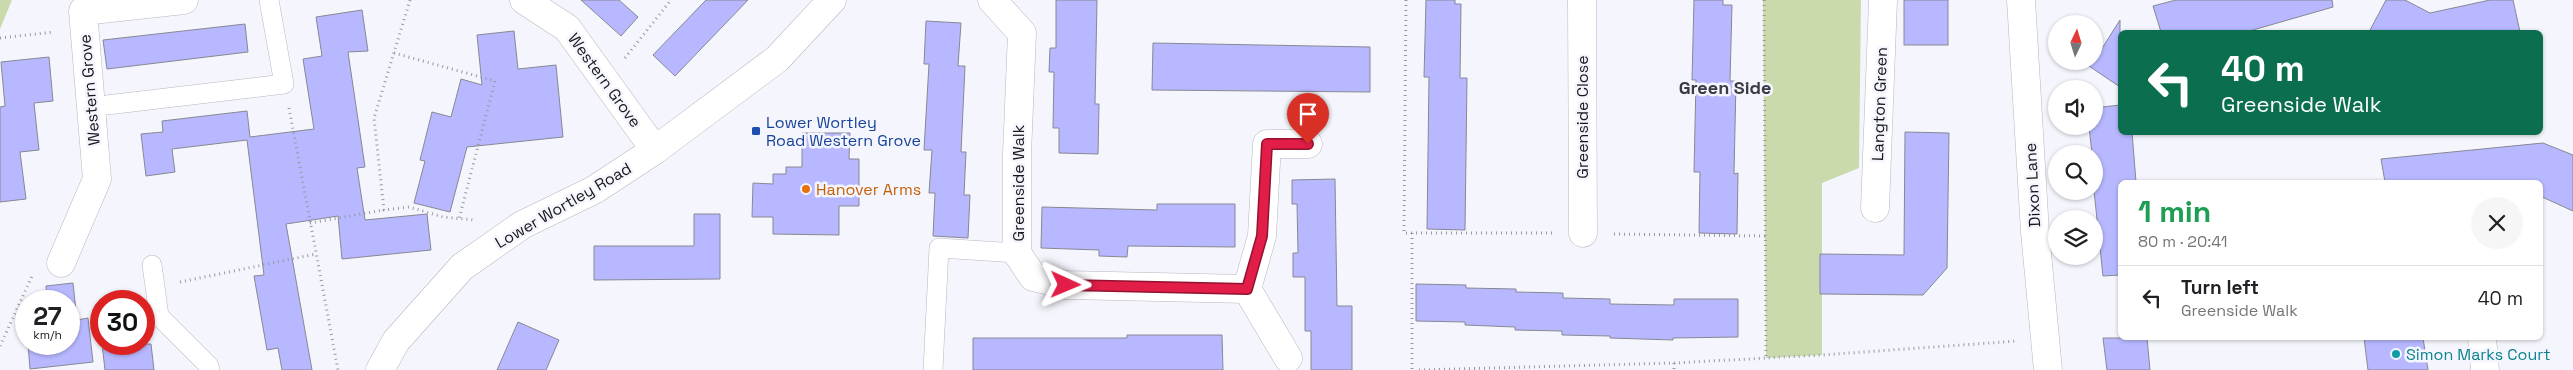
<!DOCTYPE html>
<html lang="en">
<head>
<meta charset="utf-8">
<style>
  body { margin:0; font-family:"Space Grotesk",sans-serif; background:#f6f6f6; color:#202124; height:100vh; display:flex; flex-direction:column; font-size:19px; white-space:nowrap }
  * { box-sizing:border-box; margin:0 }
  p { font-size:16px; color:#757577 }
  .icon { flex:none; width:28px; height:28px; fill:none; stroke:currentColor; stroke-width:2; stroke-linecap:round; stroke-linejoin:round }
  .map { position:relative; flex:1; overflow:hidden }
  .panel { position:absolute; left:2118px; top:180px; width:425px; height:160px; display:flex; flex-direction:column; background:#fff; border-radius:8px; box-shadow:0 1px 4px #0004 }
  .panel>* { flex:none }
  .guide { position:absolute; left:2118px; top:30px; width:425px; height:105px; border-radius:8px; box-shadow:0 1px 4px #0004; background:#0b6e4f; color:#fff; overflow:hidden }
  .needle { width:32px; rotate:4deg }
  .controls { position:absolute; left:2048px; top:15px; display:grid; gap:10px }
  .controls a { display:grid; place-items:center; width:55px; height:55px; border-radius:50%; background:#fff; box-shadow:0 1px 4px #0004; font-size:25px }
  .speed { position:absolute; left:15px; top:290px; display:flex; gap:10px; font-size:25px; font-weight:700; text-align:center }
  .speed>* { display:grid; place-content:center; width:65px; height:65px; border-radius:50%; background:#fff; box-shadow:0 1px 4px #0004; line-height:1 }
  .speed small { font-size:12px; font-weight:400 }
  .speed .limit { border:8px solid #d22; background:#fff; color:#111 }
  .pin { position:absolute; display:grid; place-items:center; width:42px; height:42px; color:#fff; margin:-51px -21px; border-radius:50% 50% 50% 0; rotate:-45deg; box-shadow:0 0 5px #0007 }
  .pin .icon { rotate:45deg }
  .me { position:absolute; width:55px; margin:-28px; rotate:91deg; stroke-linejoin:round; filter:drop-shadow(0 0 4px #0008) }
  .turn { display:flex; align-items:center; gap:18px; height:105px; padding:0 20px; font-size:22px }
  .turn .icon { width:65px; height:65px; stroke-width:2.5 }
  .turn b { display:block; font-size:35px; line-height:42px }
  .round { display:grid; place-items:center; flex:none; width:52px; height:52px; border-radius:26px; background:#f6f6f6 }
  .overview { display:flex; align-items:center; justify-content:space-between; height:85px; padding:0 20px }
  h1 { font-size:30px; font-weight:800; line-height:38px; color:#1e9e55 }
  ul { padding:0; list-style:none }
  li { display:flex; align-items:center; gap:15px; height:65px; padding:0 20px; border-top:1px solid #e0e0e0 }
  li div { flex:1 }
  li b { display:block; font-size:19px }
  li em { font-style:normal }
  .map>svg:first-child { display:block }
</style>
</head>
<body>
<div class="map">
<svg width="2573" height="370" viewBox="0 0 2573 370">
  <rect width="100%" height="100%" fill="#f5f6fd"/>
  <g fill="#cadaac">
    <polygon points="0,0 12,0 0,29"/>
    <polygon points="1763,0 1861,0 1859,168 1822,183 1822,355 1766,358"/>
  </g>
  <g fill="#b7b8ff" stroke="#878892">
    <polygon points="581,0 619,0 638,17 621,36"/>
    <polygon points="706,0 748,0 675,76 653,55"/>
    <polygon points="1056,0 1097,0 1095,104 1099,104 1098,154 1059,153 1059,128 1053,128 1054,72 1049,72 1050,48 1056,48"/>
    <polygon points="1426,0 1455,0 1455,4 1461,4 1460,78 1467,78 1465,230 1427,229 1429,77 1424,77"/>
    <polygon points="1694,0 1723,0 1723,5 1732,5 1730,81 1736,81 1734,174 1738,173 1737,234 1699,233 1700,172 1694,172 1696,80 1692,80"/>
    <rect x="1904" y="0" width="44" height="45"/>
    <polygon points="2176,0 2332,0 2333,7 2246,32 2161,32 2153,6"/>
    <polygon points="2386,0 2405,0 2430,13 2490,0 2513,0 2520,32 2369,32"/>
    <polygon points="362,10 368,51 348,52 365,167 357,168 365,220 427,214 431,250 342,259 338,216 286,224 312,370 282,370 278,348 267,350 254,276 264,275 247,140 172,149 175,172 146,176 141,134 163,132 162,121 247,111 250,137 314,129 303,59 322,56 316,17"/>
    <polygon points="2120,20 2120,87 2089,66 2094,61"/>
    <polygon points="926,21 961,23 958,66 965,66 961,152 966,152 964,195 970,195 968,238 933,236 935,193 929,193 932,150 924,150 929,64 924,64"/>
    <polygon points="245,24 248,52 107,69 103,40"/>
    <polygon points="514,31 518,69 556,65 563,137 467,147 450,212 414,203 425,161 420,160 432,112 451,117 461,79 482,85 477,35"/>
    <polygon points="1153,43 1370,47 1370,92 1152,90"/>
    <polygon points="49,57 53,101 34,103 39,150 20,152 26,199 0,202 0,107 5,106 1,62"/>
    <polygon points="2120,105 2120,132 2132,132 2136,182 2120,182 2120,275 2103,276 2094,191 2096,191 2094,154 2092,154 2089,126 2094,126 2094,108"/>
    <polygon points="1905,132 1949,133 1947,268 1923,295 1820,294 1820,254 1904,255"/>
    <polygon points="802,133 850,133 849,159 859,159 859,206 839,206 839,235 773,234 773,217 752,217 753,183 773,184 773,174 786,174 786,167 802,167"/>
    <polygon points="2543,143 2573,155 2573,211 2540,196 2540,182 2385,182 2381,159"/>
    <polygon points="1335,179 1337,306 1352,306 1352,370 1311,370 1311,331 1305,331 1305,277 1293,277 1293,253 1298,253 1297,204 1292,204 1292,180"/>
    <polygon points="1157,204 1235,204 1235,247 1128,246 1127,257 1099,256 1099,250 1041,248 1042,207 1157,210"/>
    <polygon points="694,214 720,214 720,279 594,280 594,246 694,246"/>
    <polygon points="73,283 77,320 88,318 93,362 30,369 28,344 69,344 69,301 47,301 46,286"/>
    <polygon points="1416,284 1466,285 1466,288 1516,289 1516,292 1563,293 1563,298 1610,299 1610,304 1674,305 1674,299 1738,299 1738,337 1673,338 1673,340 1610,338 1610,336 1562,335 1562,331 1515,330 1515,327 1465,325 1465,322 1416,321"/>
    <polygon points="518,322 559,340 546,370 497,370"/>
    <polygon points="1127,335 1222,335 1223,370 973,370 973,338 1127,338"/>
    <polygon points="2103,338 2147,338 2150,370 2107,370"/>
    <polygon points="2364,338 2423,338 2428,370 2368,370"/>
    <polygon points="102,344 151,344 154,370 105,370"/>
  </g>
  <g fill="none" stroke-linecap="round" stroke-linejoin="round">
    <defs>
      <g id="lane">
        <polyline points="107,105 284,84 269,0"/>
        <polyline points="152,265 159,316 209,366 210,370"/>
        <polyline points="933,370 939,248 1017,253"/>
      </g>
      <g id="street">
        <polyline points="524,0 567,28 655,150"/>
        <polyline points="992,0 1022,33 1017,154 1017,253 1033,277 1066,285 1247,289 1262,236 1267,144 1308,144"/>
        <polyline points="1582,0 1583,233"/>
        <polyline points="2021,0 2035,232 2048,370"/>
        <polyline points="1875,208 1883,0"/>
        <polyline points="61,263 97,179 83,11 184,0"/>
        <polyline points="1247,289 1288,358"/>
        <polyline points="2482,338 2485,370"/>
      </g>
      <polyline id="secondary" points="380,370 396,341 462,267 522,225 594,190 655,150 777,59 832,0"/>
    </defs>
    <use href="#lane" stroke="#b6b6c1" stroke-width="20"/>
    <use href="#street" stroke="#b6b6c1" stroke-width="29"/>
    <use href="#secondary" stroke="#b6b6c1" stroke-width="29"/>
    <g stroke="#98999f" stroke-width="3" stroke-dasharray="1 4" stroke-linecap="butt">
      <polyline points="410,0 374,118 384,210 409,207 443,217 474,220"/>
      <polyline points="1406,0 1404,233 1552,233"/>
      <polyline points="1764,0 1766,358"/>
      <polyline points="0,38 54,32"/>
      <polyline points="394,53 495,81 459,219"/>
      <polyline points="625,58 671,0"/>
      <polyline points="289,108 338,370"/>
      <polyline points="310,223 384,210"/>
      <polyline points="1412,233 1412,370"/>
      <polyline points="1614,234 1765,236"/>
      <polyline points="180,282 316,254"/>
      <polyline points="0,346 33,274"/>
      <polyline points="1674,363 1674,370"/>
      <polyline points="1419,370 1674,363 1822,355 2017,341"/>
    </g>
    <use href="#lane" stroke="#fff" stroke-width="19"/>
    <use href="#street" stroke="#fff" stroke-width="28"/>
    <use href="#secondary" stroke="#fff" stroke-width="28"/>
  </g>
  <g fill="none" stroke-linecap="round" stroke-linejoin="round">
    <defs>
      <polyline id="route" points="1066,285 1247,289 1262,236 1267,144 1308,144"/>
    </defs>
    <use href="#route" stroke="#92132f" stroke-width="12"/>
    <use href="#route" stroke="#e11d48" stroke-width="9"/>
  </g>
  <rect fill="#1a4fb4" stroke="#f5f6fd" stroke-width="2" x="751" y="126" width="10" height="10" rx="2.5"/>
  <circle fill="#e8710a" stroke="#f5f6fd" stroke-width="2" cx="806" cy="189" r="5"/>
  <circle fill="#0f9aa8" stroke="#f5f6fd" stroke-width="2" cx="2396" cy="354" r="5"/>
  <g text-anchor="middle" stroke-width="5" stroke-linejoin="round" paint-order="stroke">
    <g font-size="16" fill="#17171b" stroke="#f5f6fd">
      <text transform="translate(605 80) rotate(54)" y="6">Western Grove</text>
      <text transform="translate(89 90) rotate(-95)" y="6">Western Grove</text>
      <text transform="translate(1879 104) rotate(-88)" y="6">Langton Green</text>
      <text transform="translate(1582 117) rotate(-90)" y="6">Greenside Close</text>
      <text transform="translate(1018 183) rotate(-90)" y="6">Greenside Walk</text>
      <text transform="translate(2032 185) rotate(-93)" y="6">Dixon Lane</text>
      <text transform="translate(563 205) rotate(-30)" y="6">Lower Wortley Road</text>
    </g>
    <g font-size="16" fill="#164399" stroke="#f5f6fd" text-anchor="start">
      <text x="766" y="128">Lower Wortley<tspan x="766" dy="18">Road Western Grove</tspan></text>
    </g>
    <g font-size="16" fill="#c56008" stroke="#f5f6fd" text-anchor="start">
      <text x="816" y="195">Hanover Arms</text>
    </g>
    <g font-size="16" fill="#0d838f" stroke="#f5f6fd" text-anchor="start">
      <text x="2406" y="360">Simon Marks Court</text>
    </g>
    <g font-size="18" font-weight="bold" fill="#393a43" stroke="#f5f6fd">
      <text x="1725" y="94">Green Side</text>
    </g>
  </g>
</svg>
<div class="controls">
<a><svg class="needle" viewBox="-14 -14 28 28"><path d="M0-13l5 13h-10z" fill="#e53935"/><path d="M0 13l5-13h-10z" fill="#757577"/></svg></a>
<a><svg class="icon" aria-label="sound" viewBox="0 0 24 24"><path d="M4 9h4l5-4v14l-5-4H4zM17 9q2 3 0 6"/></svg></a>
<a><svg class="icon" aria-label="search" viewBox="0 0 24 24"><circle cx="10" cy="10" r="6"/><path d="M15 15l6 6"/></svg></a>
<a><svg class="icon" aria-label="layers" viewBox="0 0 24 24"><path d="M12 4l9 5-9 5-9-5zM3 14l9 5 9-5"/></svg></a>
</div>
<div class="speed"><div>27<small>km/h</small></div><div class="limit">30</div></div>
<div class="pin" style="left:1308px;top:144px;background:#d93025"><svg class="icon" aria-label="arrive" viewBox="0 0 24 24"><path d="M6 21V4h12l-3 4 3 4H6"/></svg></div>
<svg class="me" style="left:1066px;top:285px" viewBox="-20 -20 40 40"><path d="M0-17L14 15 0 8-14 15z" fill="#e11d48" stroke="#fff" stroke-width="4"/></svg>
<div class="guide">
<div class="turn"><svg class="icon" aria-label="left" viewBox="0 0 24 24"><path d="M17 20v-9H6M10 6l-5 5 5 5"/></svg><div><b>40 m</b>Greenside Walk</div></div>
</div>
<section class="panel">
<div class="overview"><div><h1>1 min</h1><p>80 m · 20:41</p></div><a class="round"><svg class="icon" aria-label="close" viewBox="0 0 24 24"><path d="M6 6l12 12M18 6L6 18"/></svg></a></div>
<ul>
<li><svg class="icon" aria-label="left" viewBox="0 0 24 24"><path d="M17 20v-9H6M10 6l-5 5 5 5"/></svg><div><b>Turn left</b><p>Greenside Walk</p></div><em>40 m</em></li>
</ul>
</section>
</div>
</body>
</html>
